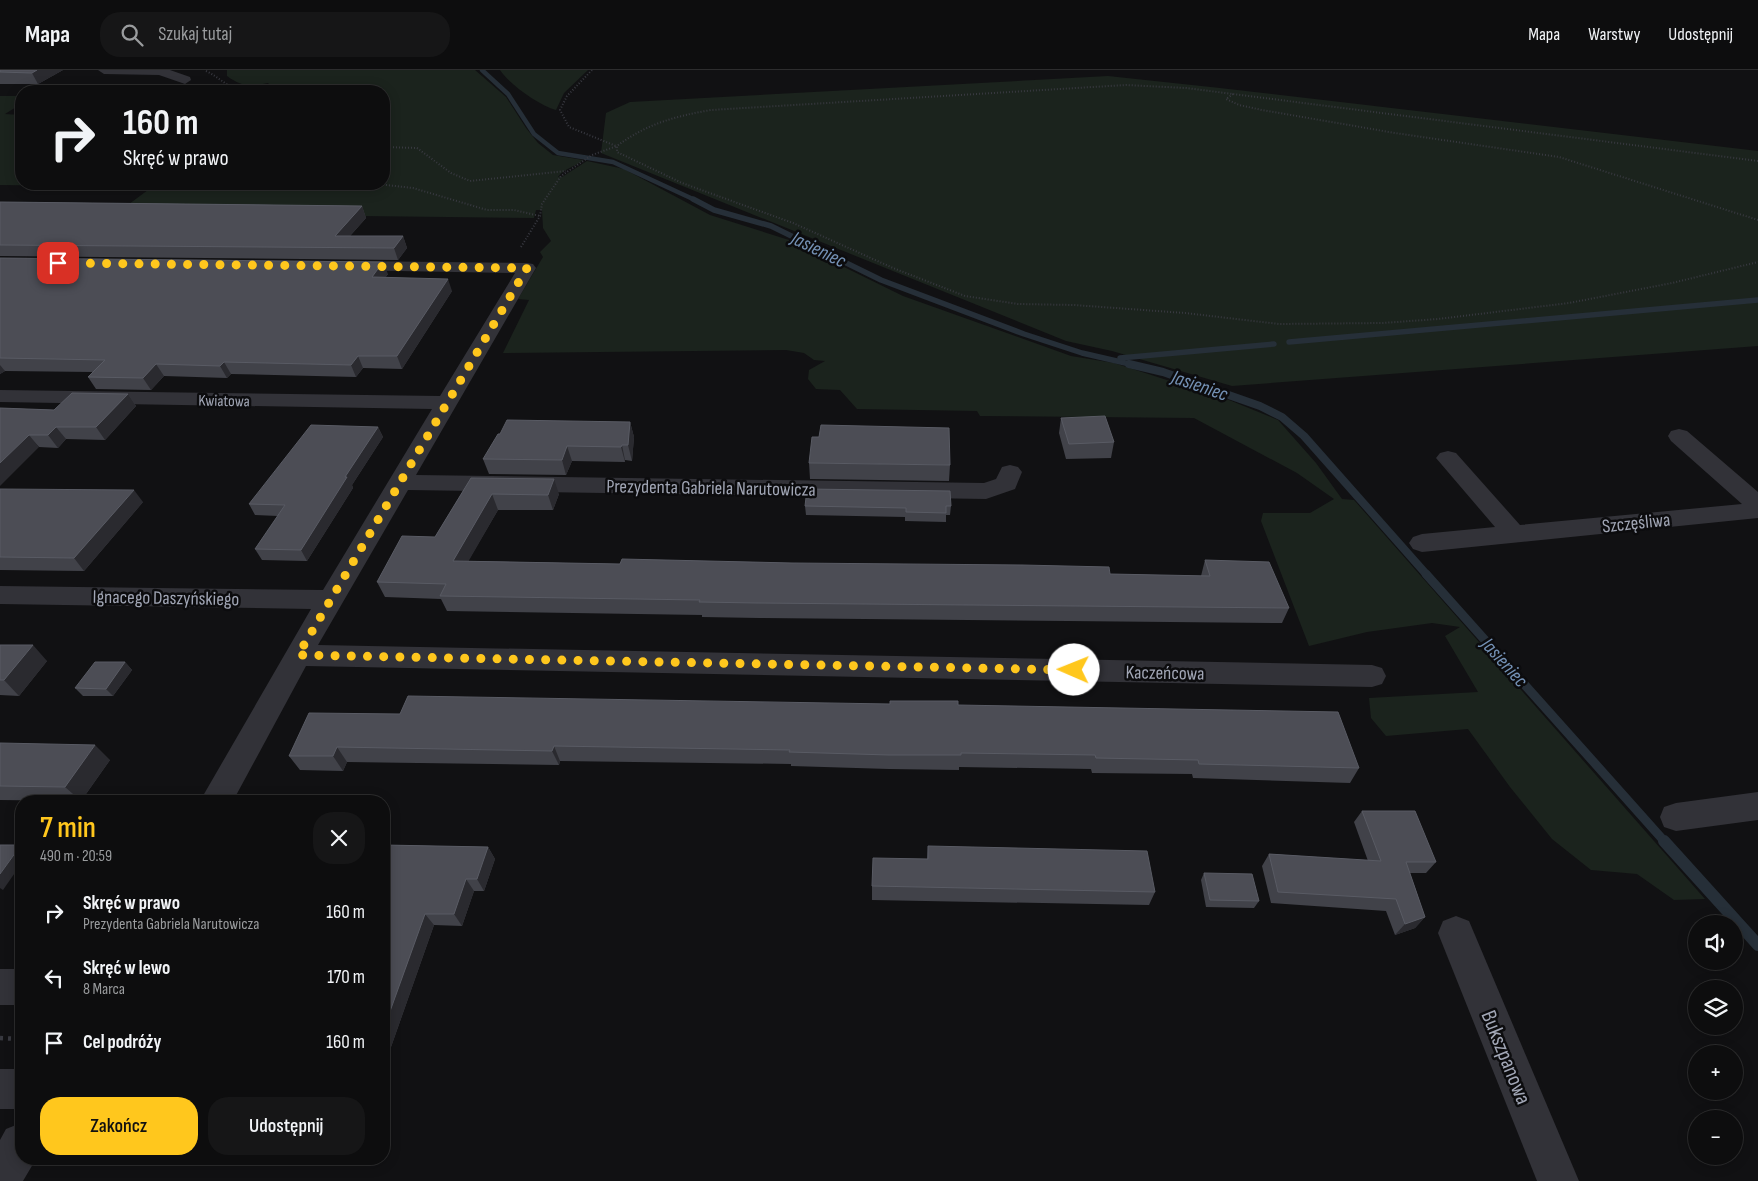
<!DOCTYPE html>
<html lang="pl">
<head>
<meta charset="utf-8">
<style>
  body { margin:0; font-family:"Sofia Sans Condensed",sans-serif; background:#161617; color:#f1f3f6; height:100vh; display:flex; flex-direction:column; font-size:19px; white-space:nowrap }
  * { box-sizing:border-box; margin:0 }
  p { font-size:16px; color:#9a9c9e }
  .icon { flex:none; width:28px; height:28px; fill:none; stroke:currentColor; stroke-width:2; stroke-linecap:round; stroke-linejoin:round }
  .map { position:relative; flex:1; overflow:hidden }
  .panel { position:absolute; left:15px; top:725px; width:375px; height:370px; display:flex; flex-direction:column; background:#0d0d0e; border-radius:20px; box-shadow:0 2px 12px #0003,0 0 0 1px #2d2d2e }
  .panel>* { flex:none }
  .top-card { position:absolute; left:15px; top:15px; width:375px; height:105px; border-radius:20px; box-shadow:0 2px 12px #0003,0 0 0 1px #2d2d2e; background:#0d0d0e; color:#f1f3f6; overflow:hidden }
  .tools { position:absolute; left:1688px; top:845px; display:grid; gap:10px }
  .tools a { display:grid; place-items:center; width:55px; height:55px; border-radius:50%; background:#0d0d0e; box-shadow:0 2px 12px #0003,0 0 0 1px #2d2d2e; font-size:25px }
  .pin { position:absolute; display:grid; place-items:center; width:42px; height:42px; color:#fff; margin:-21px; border-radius:10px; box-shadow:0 2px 8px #0006 }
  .me { position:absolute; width:55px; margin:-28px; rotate:271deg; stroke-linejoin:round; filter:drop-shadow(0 0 4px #0008) }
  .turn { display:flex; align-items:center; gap:18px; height:105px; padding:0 25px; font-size:22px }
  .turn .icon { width:65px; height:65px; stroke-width:2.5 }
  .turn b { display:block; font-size:35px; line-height:42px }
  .round { display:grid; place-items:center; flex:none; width:52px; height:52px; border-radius:20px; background:#161617 }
  .head { display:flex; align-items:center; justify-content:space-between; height:85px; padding:0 25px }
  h1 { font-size:30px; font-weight:600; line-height:38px; color:#ffc71d }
  .button { display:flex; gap:10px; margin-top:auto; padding:10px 25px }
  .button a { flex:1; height:58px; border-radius:20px; background:#ffc71d; color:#111; font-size:20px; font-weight:600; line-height:58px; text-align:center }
  .button a+a { background:#161617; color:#f1f3f6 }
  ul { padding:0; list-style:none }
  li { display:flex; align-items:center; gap:15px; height:65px; padding:0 25px }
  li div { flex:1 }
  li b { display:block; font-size:19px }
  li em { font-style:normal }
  header { display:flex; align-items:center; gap:30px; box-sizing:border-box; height:70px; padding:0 25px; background:#0d0d0e; border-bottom:1px solid #2d2d2e }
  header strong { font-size:24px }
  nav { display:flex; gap:28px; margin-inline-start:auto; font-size:18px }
  .search { width:350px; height:45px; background:#161617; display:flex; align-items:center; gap:12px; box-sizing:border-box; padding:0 18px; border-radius:20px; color:#9a9c9e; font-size:19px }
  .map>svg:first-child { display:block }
</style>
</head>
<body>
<header>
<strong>Mapa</strong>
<div class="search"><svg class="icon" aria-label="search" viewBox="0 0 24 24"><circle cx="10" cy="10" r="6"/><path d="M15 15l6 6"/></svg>Szukaj tutaj</div>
<nav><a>Mapa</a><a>Warstwy</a><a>Udostępnij</a></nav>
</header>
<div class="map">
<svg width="1758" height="1111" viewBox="0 0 1758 1111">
  <rect width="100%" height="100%" fill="#111113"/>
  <g fill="#1b231d">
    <path d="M227,0H475L506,27L526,58L538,73L553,85L583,90C576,97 564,98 558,107H562L587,91L624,99L710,145L789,170L903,226L1071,286L1114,293L1229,330L1278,350L1316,393L1342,429L1354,430L1705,829L1674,830L1637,804L1591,800L1552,769L1510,717L1468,659L1386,666L1371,648L1369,628L1478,622L1445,566L1460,557L1432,553L1367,562L1309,576L1261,451L1263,443H1310L1334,429L1297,403L1194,348L980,346L977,341L857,339L840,320L816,319L808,309L809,300L825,291L814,290L804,283L786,280L503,283L529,230L518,229L543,187L540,182L551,171L543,158L542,140H536L534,148L117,143L152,117L0,115V26H17L21,34L5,44L21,45V114H384V21H259L273,19L268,13C251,17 242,17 227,6Z"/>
    <path d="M500,0H588L564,23L556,40C539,35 510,15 500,0Z"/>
    <polygon points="1108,6 1220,18 1758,81 1758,276 1232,316 1112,281 1066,271 601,83 606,43 630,32"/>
  </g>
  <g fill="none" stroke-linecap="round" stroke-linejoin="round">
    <polyline stroke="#262f38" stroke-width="4.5" points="482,0 508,24 534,64 558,83 613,92 695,130"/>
    <g stroke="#262f38" stroke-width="5.5">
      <polyline points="693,129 714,140 771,156 881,210 1024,264 1082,283 1134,295"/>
      <polyline points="1289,272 1758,230"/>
      <polyline points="1120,288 1274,274"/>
    </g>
    <polyline stroke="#262f38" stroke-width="8" points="1129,294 1163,302 1260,336 1282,347 1304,366 1427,505"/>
    <polyline stroke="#262f38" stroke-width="9" points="1426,504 1665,772"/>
    <polyline stroke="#262f38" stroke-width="12" points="1664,771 1758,875"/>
    <g stroke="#383940" stroke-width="2" stroke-dasharray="1 2" stroke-linecap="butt">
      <polyline points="592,0 567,26 560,40 569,57 616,76"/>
      <path d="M206,1C219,7 227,17 241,21"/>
      <polyline points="1233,24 1226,29 1239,35 1262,40 1395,63 1559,87 1758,150"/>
      <polyline points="384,77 417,78 451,103 470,111 566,101"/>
      <path d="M1758,91L1186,18L1126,15L711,40C676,46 646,54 617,76V82L682,113L793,153L893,198L965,226L1018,234L1074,235L1185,243L1279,254L1383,253L1438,249L1569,233L1672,213L1758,192"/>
      <polyline points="377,114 413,118 487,140 514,140 540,146"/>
      <polyline points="521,177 540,146 542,134 561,106 592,85 617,76"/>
    </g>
    <polyline stroke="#383940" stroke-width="4.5" stroke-dasharray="3 5" stroke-linecap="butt" points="0,968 21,969"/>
    <g fill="#323238" fill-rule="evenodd">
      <polygon points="98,0 170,0 190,7 191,10 185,14 159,5 104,4"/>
      <polygon points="349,191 527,193 533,194 536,198 416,405 984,413 996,409 1002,397 1010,395 1018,397 1022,402 1015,419 986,429 408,420 318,575 1372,595 1382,598 1386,606 1382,614 1372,617 306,596 233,731 200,731 311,539 0,534 0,516 323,520 432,339 0,332 0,320 440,326 515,203 343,200 340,196 343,192"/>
      <polygon points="1679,359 1687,361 1758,422 1758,448 1422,482 1413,479 1409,473 1413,467 1422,464 1495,457 1436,388 1440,383 1448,381 1456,383 1520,455 1742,434 1671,371 1668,366 1671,361"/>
      <polygon points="1758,722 1758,750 1676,761 1664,757 1660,747 1664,737 1676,733"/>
      <polygon points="1456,846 1469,851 1579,1111 1537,1111 1438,863 1443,851"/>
      <rect x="0" y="899" width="21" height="36"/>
      <rect x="0" y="999" width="21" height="40"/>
      <polygon points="21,1053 21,1089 36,1089 23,1111 0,1111 0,1070 6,1059"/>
    </g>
  </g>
  <g fill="#414249">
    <polygon points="0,0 63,0 38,14 0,14"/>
    <polygon points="0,132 362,136 366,148 350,166 403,166 407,178 398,190 0,186"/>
    <polygon points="0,188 388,204 385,208 452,221 402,299 363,298 356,307 231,304 227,308 164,306 151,320 96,319 88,307 93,302 5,301 0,304"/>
    <polygon points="128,324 136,336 105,370 66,369 58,378 39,377 0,338 54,340"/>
    <polygon points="1061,348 1114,372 1111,388 1066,389 1059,363"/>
    <polygon points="630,352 634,367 632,391 625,390 625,392 572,391 566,405 489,404 483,389"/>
    <polygon points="378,357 383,367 352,415 353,418 307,491 262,490 255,479 278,446 255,445 249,434"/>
    <polygon points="809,393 950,395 949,411 810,409"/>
    <polygon points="471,408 559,424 553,440 498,440 468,491 1201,506 1205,490 1289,538 1282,553 759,548 702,547 702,545 447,541 441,529 385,527 377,512 435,467"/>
    <polygon points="0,419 143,432 84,501 0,500"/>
    <polygon points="805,436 951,436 950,445 946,445 946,452 905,451 905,447 806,445"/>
    <polygon points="0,575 47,591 19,626 0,625"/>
    <polygon points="125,592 132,600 113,626 83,626 75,618"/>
    <polygon points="958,635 1359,698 1350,713 1193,708 1192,704 1092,703 1091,699 959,697 959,700 889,699 791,696 791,694 560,691 559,695 347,692 343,701 300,700 289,686 400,644"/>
    <polygon points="0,673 110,690 81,731 0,730"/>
    <polygon points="1362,741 1436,792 1426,803 1410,803 1425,847 1415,858 1395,865 1386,841 1271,833 1262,796 1269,784 1368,791 1354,752"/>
    <polygon points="384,775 488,777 495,789 484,821 474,821 462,856 434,855 385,994 384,994"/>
    <polygon points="928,776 1155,822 1149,835 872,830 872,816 927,789"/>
    <polygon points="1204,803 1259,831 1254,838 1206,837 1201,810"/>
  </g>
  <g fill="#2a2a2f">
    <polygon points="37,0 63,0 38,14 32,3"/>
    <polygon points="362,136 366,148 340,177 335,166"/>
    <polygon points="403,166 407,178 398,190 394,178"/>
    <polygon points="383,192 388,204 376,219 372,207"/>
    <polygon points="448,209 452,221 402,299 397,286"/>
    <polygon points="358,286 363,298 356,307 351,295"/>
    <polygon points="224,292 231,304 227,308 220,296"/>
    <polygon points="156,294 164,306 151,320 143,308"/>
    <polygon points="0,295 5,301 0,304"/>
    <polygon points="128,324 136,336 105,370 96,357"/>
    <polygon points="630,352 634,367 632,391 628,375"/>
    <polygon points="56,357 66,369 58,378 48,365"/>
    <polygon points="378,357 383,367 352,415 353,418 307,491 301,480 345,407"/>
    <polygon points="29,365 39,377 0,416 0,393"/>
    <polygon points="622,375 625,390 625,392 621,377"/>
    <polygon points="567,376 572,391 566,405 562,390"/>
    <polygon points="554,409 559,424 553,440 548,425"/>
    <polygon points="134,420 143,432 84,501 74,488"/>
    <polygon points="492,424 498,440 460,506 453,491"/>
    <polygon points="33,575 47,591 19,626 4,610"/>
    <polygon points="125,592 132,600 113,626 106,619"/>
    <polygon points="95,675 110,690 81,731 65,717"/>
    <polygon points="554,676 560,691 559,695 552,681"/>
    <polygon points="337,677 347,692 343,701 333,686"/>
    <polygon points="21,775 21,794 3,820 0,818 0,804"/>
    <polygon points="488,777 495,789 484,821 477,809"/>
    <polygon points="466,809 474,821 462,856 454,844"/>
    <polygon points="425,844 434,855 385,994 384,993 384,958"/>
    <polygon points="1425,847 1415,858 1395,865 1405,854"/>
  </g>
  <g fill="#4c4d55" stroke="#595b64">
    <polygon points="0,0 37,0 32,3 0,2"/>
    <polygon points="0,132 362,136 335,166 403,166 394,178 0,175"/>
    <polygon points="0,188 383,192 372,207 448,209 397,286 358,286 351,295 224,292 220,296 156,294 143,308 88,307 105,290 0,288"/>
    <polygon points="72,323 128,324 96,357 56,357 48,365 29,365 0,393 0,338 54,340"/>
    <polygon points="1105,346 1114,372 1069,374 1061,348"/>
    <polygon points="507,350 630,352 628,375 622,375 621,377 567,376 562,390 483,389 498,364 500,364"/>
    <polygon points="311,355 378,357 345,407 347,407 301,480 255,479 285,435 249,434"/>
    <polygon points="821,355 949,358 950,395 809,393 812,367 819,367"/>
    <polygon points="471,408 554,409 548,425 492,424 453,491 620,494 622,489 792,493 1022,495 1109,497 1110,504 1210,506 1205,490 1269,492 1289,538 757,533 699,532 700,530 440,526 446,514 377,512 402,466 435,467"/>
    <polygon points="0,419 134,420 74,488 0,487"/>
    <polygon points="807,419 950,421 951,436 946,436 946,443 906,442 906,438 805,436"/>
    <polygon points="0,575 33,575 4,610 0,610"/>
    <polygon points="95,592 125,592 106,619 75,618"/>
    <polygon points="408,626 890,634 890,631 958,631 958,635 1338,642 1359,698 1199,694 1198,690 1096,688 1095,685 961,683 961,685 889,685 789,682 790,680 554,676 552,681 337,677 333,686 289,686 309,643 400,644"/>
    <polygon points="0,673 95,675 65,717 0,716"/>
    <polygon points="1362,741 1415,741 1436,792 1406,792 1425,847 1405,854 1396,829 1278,822 1269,784 1381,791"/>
    <polygon points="0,775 21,775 0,804"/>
    <polygon points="384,775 488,777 477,809 466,809 454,844 425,844 384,958 384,851 387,843 384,843"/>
    <polygon points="928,776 1147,781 1155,822 872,816 873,788 928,789"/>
    <polygon points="1204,803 1252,804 1259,831 1210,830"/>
  </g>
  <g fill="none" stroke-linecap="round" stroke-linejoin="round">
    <polyline stroke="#ffc71d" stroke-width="9" stroke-dasharray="0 16.2" points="58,193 527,198 298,585 1074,600"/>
  </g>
  <g text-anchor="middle" stroke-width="5" stroke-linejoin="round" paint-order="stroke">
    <g font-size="16" fill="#a1a6b5" stroke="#0c0c0e">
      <text transform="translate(224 330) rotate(1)" y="6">Kwiatowa</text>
    </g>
    <g font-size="19" fill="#a1a6b5" stroke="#0c0c0e">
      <text transform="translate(711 417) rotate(1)" y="7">Prezydenta Gabriela Narutowicza</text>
      <text transform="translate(1636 452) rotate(-6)" y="7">Szczęśliwa</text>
      <text transform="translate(166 527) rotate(1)" y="7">Ignacego Daszyńskiego</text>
      <text transform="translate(1165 602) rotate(1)" y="7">Kaczeńcowa</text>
    </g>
    <g font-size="20" font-style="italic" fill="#7491b5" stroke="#0c0c0e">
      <text transform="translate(819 179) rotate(26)" y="7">Jasieniec</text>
      <text transform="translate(1200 315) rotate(19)" y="7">Jasieniec</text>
      <text transform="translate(1505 592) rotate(48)" y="7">Jasieniec</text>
    </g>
    <g font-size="22" fill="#a1a6b5" stroke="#0c0c0e">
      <text transform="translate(1507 987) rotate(68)" y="8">Bukszpanowa</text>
    </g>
  </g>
</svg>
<div class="tools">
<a><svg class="icon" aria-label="sound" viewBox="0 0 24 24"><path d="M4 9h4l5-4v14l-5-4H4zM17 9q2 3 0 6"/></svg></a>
<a><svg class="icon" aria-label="layers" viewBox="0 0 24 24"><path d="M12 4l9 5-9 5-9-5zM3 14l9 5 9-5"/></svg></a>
<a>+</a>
<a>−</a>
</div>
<div class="pin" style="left:58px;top:193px;background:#d93025"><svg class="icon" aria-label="arrive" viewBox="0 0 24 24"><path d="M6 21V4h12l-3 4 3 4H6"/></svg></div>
<svg class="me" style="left:1074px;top:600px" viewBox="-20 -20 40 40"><circle r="19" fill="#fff"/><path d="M0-13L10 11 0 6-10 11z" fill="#ffc71d"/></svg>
<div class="top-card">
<div class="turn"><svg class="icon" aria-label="right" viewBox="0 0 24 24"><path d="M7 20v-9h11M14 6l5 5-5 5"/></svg><div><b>160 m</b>Skręć w prawo</div></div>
</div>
<section class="panel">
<div class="head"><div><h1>7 min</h1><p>490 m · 20:59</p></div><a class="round"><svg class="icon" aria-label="close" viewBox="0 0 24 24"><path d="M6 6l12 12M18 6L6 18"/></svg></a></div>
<ul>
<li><svg class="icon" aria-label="right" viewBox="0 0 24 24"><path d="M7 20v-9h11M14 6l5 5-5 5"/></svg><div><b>Skręć w prawo</b><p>Prezydenta Gabriela Narutowicza</p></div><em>160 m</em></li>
<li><svg class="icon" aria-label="left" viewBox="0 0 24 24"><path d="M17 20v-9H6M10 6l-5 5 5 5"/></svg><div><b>Skręć w lewo</b><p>8 Marca</p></div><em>170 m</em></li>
<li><svg class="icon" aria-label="arrive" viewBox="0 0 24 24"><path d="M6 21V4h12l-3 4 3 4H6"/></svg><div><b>Cel podróży</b></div><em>160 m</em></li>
</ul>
<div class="button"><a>Zakończ</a><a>Udostępnij</a></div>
</section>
</div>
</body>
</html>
